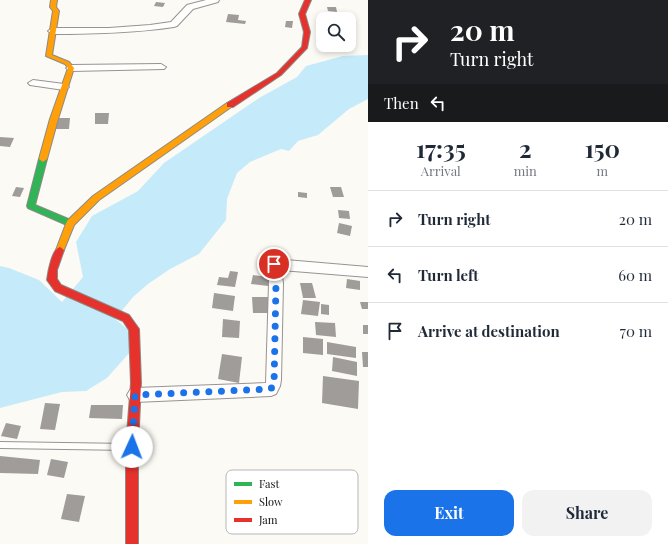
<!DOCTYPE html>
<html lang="en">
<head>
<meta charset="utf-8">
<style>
  body { margin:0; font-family:"Playfair Display",serif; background:#f2f2f3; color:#1f2937; height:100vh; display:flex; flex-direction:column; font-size:15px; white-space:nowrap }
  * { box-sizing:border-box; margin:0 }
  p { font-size:13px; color:#747a83 }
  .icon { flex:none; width:22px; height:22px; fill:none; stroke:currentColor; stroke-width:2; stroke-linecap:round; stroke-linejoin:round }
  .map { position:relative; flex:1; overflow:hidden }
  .side { display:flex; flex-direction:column; background:#fff; width:300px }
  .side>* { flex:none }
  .top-card { background:#202124; color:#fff; overflow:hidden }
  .buttons { position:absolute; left:316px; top:12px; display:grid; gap:8px }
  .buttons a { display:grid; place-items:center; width:40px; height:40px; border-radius:8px; background:#fff; box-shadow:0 2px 6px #0003; font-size:20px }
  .pin { position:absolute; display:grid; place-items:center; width:34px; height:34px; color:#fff; margin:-17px; border:2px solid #fff; border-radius:50%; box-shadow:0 1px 4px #0007 }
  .me { position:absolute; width:44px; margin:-22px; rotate:2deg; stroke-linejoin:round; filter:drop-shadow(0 0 3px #0008) }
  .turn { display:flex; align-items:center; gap:14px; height:84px; padding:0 16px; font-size:18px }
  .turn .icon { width:52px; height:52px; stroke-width:2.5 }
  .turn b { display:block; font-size:28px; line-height:34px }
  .then { display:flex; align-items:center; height:38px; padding:0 16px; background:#0003; gap:8px; font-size:15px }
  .eta { display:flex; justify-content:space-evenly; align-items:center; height:68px; text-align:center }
  .eta b { font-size:24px; font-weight:700; line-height:28px }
  .cta { display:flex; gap:8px; margin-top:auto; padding:8px 16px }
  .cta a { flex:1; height:46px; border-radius:12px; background:#1a73e8; color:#fff; font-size:16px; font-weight:700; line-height:46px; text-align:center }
  .cta a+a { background:#f2f2f3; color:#1f2937 }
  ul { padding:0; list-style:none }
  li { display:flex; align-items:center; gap:12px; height:56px; padding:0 16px; border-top:1px solid #e0e1e3 }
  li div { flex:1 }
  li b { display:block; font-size:15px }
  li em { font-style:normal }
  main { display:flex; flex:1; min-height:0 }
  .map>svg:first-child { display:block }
</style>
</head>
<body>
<main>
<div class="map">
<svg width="368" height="544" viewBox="0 0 368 544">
  <rect width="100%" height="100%" fill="#fcfaf4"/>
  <polygon fill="#c5ebfa" points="368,55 368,99 349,109 318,135 298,141 289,151 281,149 250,162 237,173 227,199 226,220 199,254 170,269 148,284 133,297 115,319 130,331 131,351 107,378 86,391 62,392 0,408 0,266 9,268 39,280 62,302 83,277 76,242 92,216 138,191 164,163 259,98 297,77 306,66 343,56"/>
  <g fill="#9f9c99">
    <polygon points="156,2 165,3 163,7 154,6"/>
    <polygon points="327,7 336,7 337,12 328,11"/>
    <polygon points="228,14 239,15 238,20 246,21 245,24 226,22"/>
    <polygon points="286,21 293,21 292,28 285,27"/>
    <polygon points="317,21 323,21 323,28 318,28"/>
    <polygon points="95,113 109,113 108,124 95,124"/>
    <polygon points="56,118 70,118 69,129 54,129"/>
    <polygon points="0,137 14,138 10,147 0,146"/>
    <polygon points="16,187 24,188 20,197 12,196"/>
    <polygon points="330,187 341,187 344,197 333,197"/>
    <polygon points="298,192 307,193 307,198 298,197"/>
    <polygon points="338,210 349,211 350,219 339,218"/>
    <polygon points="339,223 352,226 350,236 337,233"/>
    <polygon points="230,271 238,272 235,287 217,285 219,277 228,278"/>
    <polygon points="253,275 269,277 268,286 251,284"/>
    <polygon points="347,279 360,281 360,290 346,288"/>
    <polygon points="300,283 312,283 316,298 303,298"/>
    <polygon points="214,293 235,296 233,311 212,308"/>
    <polygon points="252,297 271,297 272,313 253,313"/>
    <polygon points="303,300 320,302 318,316 301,314"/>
    <polygon points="360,302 368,302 368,309 362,309"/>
    <polygon points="321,304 329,305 329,315 321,314"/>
    <polygon points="223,319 240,321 239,338 222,337"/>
    <polygon points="315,322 335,323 336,337 316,335"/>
    <rect x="363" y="325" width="5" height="9"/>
    <polygon points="303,337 323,339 323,355 303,353"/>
    <polygon points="327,342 356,347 356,358 327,354"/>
    <polygon points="362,352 368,352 368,367 363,367"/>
    <polygon points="222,354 242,357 239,383 218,379"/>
    <polygon points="333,357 357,362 357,376 332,371"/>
    <polygon points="323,376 359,381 358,409 322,403"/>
    <polygon points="45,403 60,404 55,430 40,429"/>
    <polygon points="91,405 123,405 122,419 89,418"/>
    <polygon points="6,423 21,426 17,439 1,436"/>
    <polygon points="0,456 40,460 38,474 0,473"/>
    <polygon points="51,459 68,462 64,478 47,475"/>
    <polygon points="67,494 85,496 79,522 61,519"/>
  </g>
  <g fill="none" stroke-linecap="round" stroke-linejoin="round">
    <defs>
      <polygon id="lane" points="0,442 129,444 132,445 133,447 132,449 129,450 0,448"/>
      <g id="street">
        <path d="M206,0H219L218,2L193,9L177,26L174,27C133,33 93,34 52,34L48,31L52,28H109L150,25L171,22L187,5Z"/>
        <polygon points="161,64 166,67 164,69 71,71 66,68 71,65"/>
        <polygon points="33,80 64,84 69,87 64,90 30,85 28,83"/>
        <polygon points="274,259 368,267 368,277 281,270 283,283 281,380 280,386 276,394 271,396 135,402 130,400 127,395 130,390 135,388 266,383 269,283 268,264 269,261"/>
      </g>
      <polygon id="fast" points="43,156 47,159 35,205 73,221 74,223 73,225 67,225 28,208 27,206 39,159"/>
      <g id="slow">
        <polygon points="51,0 57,0 56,7 59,11 52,55 69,62 74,68 58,119 47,159 43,162 39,159 50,119 68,68 65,64 46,56 53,11 50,7"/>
        <polygon points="227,103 230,103 234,105 99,200 74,225 63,252 57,252 56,250 67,221 93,196"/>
      </g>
      <g id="jam">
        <polygon points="305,0 311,0 305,14 310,32 307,48 281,75 233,107 227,107 227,103 277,73 302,47 304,32 299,14"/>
        <path d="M60,247L64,250L57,270V279L61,285L129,315L139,329L141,383L138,447V544H126V447L131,383L129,330L123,321L55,291L47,280C48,272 52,249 60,247Z"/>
      </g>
    </defs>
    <use href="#lane" stroke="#959492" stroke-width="2"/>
    <use href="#street" stroke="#959492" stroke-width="2"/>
    <use href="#fast" stroke="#8c8b88" stroke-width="2"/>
    <use href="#slow" stroke="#8c8b88" stroke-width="2"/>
    <use href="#jam" stroke="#8c8b88" stroke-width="2"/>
    <use href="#lane" fill="#fffefd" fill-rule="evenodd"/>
    <use href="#street" fill="#fffefd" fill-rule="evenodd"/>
    <use href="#fast" fill="#30b455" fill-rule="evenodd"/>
    <use href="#slow" fill="#ff9f0a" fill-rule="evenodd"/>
    <use href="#jam" fill="#e5322d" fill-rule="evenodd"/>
  </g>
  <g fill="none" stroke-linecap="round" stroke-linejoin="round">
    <polyline stroke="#1a73e8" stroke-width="7" stroke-dasharray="0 12.6" points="132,447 135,395 270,389 274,386 276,283 274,264"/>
  </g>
  <rect x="226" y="470" width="132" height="64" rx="6" fill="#fff" stroke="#b7b7b7" stroke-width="1"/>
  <rect x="234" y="482" width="18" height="4" fill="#30b455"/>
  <rect x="234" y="500" width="18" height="4" fill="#ff9f0a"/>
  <rect x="234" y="518" width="18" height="4" fill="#e5322d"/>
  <g font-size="11" fill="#0e0e0e">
    <text x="259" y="488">Fast</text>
    <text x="259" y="506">Slow</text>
    <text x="259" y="524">Jam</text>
  </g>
</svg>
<div class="buttons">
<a><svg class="icon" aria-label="search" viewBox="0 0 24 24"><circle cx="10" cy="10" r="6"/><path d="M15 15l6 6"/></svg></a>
</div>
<div class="pin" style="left:274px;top:264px;background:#d93025"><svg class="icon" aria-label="arrive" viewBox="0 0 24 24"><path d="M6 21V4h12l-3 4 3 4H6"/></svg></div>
<svg class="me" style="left:132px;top:447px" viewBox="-20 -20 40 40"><circle r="19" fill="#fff"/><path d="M0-13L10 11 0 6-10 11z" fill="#1a73e8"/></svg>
</div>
<section class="side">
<div class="top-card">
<div class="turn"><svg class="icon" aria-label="right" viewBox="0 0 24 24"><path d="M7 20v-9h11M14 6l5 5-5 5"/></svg><div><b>20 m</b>Turn right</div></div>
<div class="then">Then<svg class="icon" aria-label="left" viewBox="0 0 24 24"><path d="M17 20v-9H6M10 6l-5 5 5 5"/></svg></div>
</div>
<div class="eta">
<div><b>17:35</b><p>Arrival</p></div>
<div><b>2</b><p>min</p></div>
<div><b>150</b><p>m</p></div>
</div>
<ul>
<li><svg class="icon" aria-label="right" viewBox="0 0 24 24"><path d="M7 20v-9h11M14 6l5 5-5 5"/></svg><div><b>Turn right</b></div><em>20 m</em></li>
<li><svg class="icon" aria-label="left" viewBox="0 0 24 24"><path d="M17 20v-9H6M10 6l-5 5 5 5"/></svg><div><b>Turn left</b></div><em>60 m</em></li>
<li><svg class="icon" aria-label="arrive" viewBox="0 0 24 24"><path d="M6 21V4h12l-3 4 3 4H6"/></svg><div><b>Arrive at destination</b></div><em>70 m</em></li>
</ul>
<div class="cta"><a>Exit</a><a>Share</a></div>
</section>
</main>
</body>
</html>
